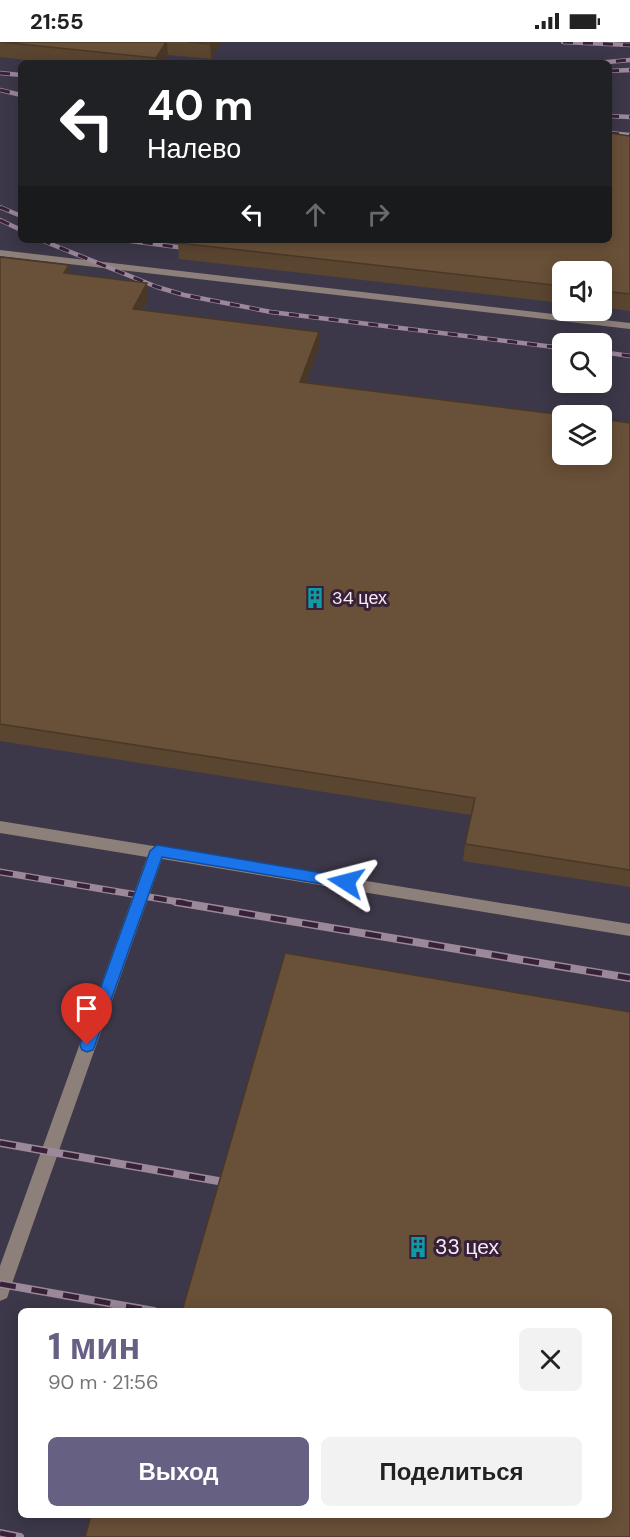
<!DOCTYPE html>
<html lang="ru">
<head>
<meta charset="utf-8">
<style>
  body { margin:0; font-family:"DM Sans",sans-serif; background:#f2f2f2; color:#222; height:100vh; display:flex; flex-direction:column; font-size:22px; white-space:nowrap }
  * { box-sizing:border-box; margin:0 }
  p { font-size:20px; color:#767676 }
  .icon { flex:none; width:33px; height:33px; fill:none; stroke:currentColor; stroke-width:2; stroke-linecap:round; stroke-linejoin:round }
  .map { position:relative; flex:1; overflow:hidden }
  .side { position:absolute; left:18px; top:1266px; width:594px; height:210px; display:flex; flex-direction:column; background:#fff; border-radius:9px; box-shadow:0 3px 15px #0003 }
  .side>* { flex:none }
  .hud { position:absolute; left:18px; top:18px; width:594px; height:183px; border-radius:9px; box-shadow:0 3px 15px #0003; background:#202124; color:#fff; overflow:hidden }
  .controls { position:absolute; left:552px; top:219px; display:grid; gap:12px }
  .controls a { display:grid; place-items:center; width:60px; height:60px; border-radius:9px; background:#fff; box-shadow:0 3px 15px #0003; font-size:30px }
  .pin { position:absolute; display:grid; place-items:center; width:51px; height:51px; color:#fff; margin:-62px -26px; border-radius:50% 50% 50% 0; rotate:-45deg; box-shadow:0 0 6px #0007 }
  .pin .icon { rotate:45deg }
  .me { position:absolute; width:66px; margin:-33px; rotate:279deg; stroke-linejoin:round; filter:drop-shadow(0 0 4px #0008) }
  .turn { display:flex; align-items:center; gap:21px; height:126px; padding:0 30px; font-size:27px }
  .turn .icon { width:78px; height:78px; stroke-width:2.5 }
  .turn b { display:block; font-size:42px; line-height:51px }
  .lanes { display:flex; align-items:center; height:57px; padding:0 30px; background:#0003; justify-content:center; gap:30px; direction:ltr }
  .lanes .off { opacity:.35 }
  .round { display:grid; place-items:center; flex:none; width:63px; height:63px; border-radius:9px; background:#f2f2f2 }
  .headline { display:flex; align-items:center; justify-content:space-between; height:102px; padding:0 30px }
  h1 { font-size:36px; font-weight:800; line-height:45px; color:#666082 }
  .action { display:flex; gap:12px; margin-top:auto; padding:12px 30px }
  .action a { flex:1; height:69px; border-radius:9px; background:#666082; color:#fff; font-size:24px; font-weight:800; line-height:69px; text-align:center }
  .action a+a { background:#f2f2f2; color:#222 }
  .status { display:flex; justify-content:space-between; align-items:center; height:42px; padding:0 30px; background:#fff; direction:ltr }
  .status svg { height:16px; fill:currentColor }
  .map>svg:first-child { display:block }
</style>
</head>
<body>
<div class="status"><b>21:55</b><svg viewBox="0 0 49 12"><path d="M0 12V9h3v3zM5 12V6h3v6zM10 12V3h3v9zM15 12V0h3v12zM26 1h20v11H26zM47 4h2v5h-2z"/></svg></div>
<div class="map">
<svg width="630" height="1495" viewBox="0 0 630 1495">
  <rect width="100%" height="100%" fill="#422b41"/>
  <path fill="#3d3849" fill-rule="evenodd" d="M0,0H630V1495H0ZM21,21H609V198H21ZM562,230H602V268H562ZM562,302H602V340H562ZM562,374H602V412H562ZM21,1269H609V1473H21Z"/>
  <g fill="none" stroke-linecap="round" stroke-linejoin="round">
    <g fill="#8d7f79" fill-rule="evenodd">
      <polygon points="0,208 630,281 630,287 0,214"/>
      <polygon points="0,779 630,882 630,894 162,817 9,1250 7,1256 0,1259 0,1224 147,815 0,791"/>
    </g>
    <defs>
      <g id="rail-far2">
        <polyline points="563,0 630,3"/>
        <polyline points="596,21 630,18"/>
        <polyline points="609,29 630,28"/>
        <polyline points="0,31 21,33"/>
        <polyline points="0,48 21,53"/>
        <polyline points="609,74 630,75"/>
        <polyline points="609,91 630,93"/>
        <polyline points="0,165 21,174"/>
        <polyline points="0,178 21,188"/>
        <polyline points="41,198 157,245 184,253 271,270 562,306"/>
        <polyline points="123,198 185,206"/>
        <polyline points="602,310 630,314"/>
      </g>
      <polyline id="rail-far1" points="0,830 185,861"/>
      <g id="rail">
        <polyline points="176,860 630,936"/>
        <polyline points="0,1101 224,1140"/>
        <polyline points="0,1242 154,1269"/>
        <polyline points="0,1491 20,1495"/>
      </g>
    </defs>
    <use href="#rail-far2" stroke="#9b889a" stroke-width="4.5"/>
    <use href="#rail-far1" stroke="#9b889a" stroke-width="7"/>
    <use href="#rail" stroke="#9b889a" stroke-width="8"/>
    <use href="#rail-far2" stroke="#372136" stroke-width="3" stroke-dasharray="10" stroke-linecap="butt"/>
    <use href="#rail-far1" stroke="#372136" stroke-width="4.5" stroke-dasharray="13" stroke-linecap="butt"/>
    <use href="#rail" stroke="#372136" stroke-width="5" stroke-dasharray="16" stroke-linecap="butt"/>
  </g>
  <g fill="#5a4530">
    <polygon points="0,0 221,0 211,17 168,13 163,21 54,21 0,15"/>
    <polygon points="630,94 630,269 602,265 602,230 562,230 562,261 179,217 178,201"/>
    <polygon points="0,215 69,223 69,232 148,257 143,268 319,306 306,340 630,381 630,845 463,819 465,802 471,773 0,699"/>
  </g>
  <g fill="#4a3827">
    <polygon points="166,0 167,0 168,13 163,21 156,21 156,16"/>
    <polygon points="211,0 221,0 211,17 210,2"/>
    <polygon points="69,223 70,239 64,231"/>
    <polygon points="147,241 148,257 135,284 133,267"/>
    <polygon points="319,290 319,306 300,356 300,340"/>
  </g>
  <g fill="#695038" stroke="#4a3827" stroke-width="1.5">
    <polygon points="0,0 166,0 156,16"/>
    <polygon points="188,0 211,0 210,2"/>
    <polygon points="609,91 630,94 630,252 602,249 602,230 562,230 562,244 178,201 180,198 609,198"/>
    <polygon points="0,215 69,223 64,231 147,241 133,267 319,290 300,340 572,374 562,374 562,412 602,412 602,377 630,381 630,828 465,802 475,756 0,682"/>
    <polygon points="285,911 630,970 630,1495 85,1495 91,1473 609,1473 609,1269 182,1269"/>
  </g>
  <polygon fill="#1a73e8" stroke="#114b97" stroke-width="1.5" points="157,803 346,835 353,840 346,846 162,815 95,1003 93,1008 87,1010 82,1008 80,1003 150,809"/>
  <defs>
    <symbol id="building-bare" viewBox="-9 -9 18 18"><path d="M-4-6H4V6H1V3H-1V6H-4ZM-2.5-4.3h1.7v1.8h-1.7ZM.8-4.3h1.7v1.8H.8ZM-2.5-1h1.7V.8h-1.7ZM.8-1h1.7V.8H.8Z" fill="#0f9aa8" stroke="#372136" stroke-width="2.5" paint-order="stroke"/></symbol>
  </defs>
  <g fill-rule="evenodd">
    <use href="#building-bare" x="300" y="541" width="30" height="30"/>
    <use href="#building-bare" x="403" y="1190" width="30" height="30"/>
  </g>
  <g text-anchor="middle" stroke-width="6" stroke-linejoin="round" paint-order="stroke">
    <g font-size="18" fill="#f8e9f7" stroke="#372136" text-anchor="start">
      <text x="332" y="562">34 цех</text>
    </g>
    <g font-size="21" fill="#f8e9f7" stroke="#372136" text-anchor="start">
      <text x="435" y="1212">33 цех</text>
    </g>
  </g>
</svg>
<div class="controls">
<a><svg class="icon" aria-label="sound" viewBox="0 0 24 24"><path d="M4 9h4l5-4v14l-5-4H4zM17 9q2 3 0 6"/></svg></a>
<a><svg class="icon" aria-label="search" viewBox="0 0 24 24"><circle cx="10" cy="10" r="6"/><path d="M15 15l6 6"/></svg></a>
<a><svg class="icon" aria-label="layers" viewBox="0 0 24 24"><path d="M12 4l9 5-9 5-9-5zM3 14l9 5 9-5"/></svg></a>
</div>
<div class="pin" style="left:87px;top:1003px;background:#d93025"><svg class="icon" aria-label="arrive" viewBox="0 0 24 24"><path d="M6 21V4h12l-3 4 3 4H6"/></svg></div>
<svg class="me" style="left:346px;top:840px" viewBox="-20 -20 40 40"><path d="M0-17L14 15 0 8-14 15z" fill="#1a73e8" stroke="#fff" stroke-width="4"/></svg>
<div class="hud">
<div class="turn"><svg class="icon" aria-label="left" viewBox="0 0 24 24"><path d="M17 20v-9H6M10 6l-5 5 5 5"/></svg><div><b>40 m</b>Налево</div></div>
<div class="lanes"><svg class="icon" aria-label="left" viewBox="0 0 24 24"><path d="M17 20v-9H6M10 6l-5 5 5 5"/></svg><svg class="icon off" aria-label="ahead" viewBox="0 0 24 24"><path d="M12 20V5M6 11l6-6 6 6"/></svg><svg class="icon off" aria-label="right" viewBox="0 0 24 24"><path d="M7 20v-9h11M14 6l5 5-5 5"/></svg></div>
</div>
<section class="side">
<div class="headline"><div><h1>1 мин</h1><p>90 m · 21:56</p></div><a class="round"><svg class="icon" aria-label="close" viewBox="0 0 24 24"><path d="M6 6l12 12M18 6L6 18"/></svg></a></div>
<div class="action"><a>Выход</a><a>Поделиться</a></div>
</section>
</div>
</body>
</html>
